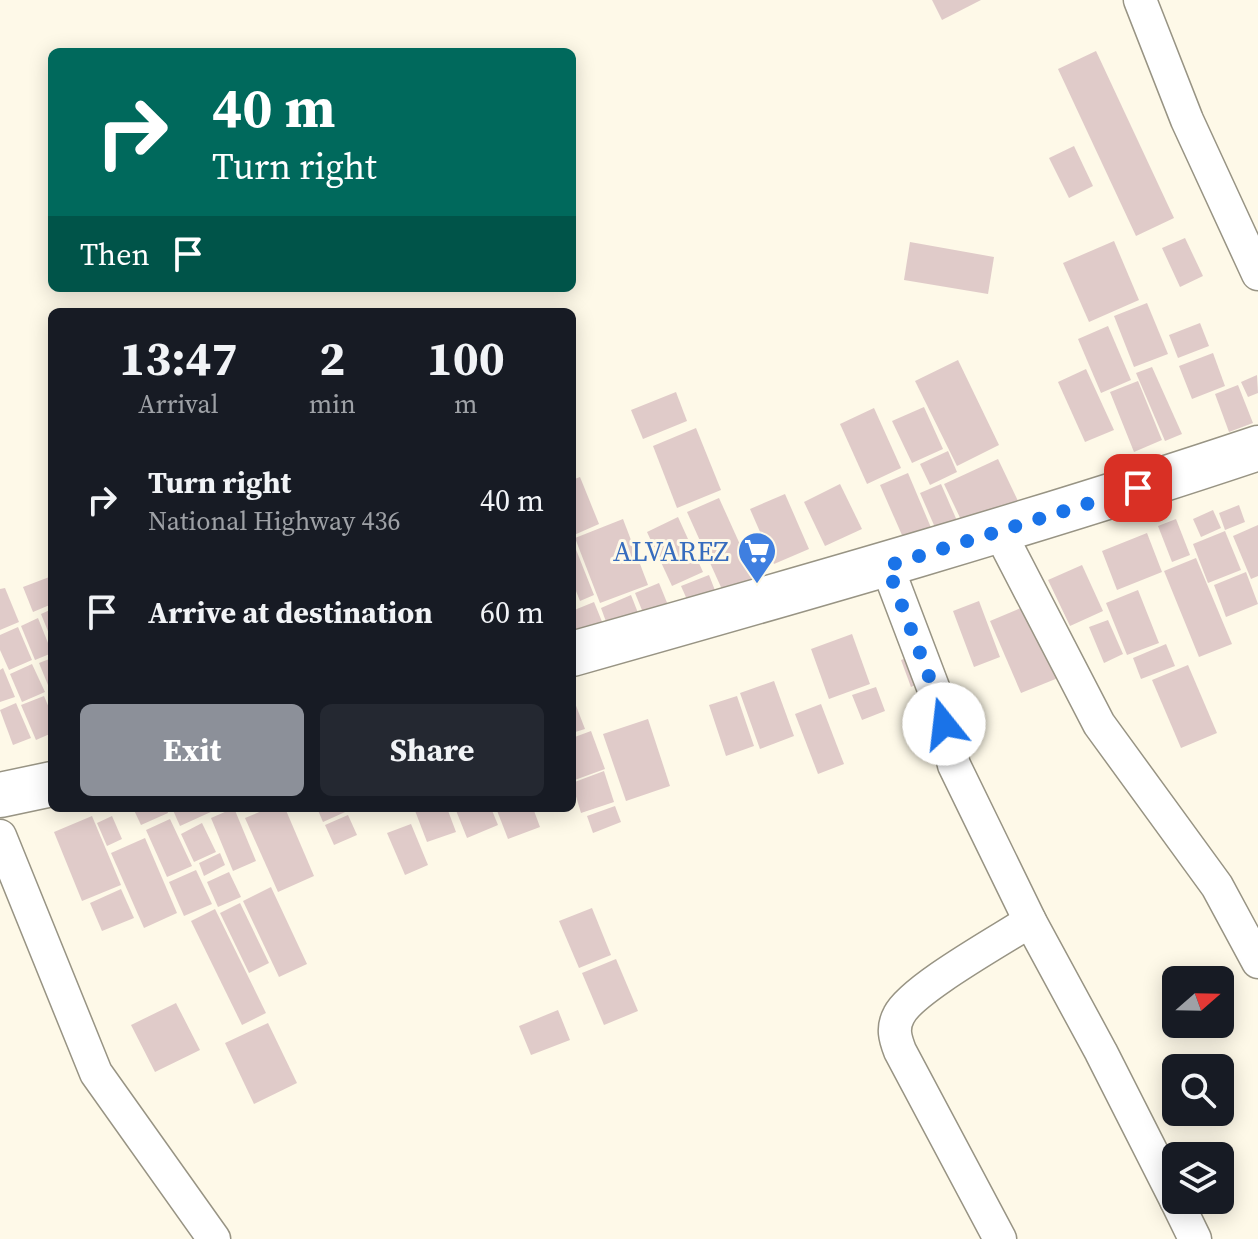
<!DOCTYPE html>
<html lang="en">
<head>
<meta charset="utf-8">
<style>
  body { margin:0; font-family:"Source Serif 4",serif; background:#242831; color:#f1f3f6; height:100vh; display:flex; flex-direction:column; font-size:30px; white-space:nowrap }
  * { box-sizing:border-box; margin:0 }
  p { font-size:26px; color:#9ea1a6 }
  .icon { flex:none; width:44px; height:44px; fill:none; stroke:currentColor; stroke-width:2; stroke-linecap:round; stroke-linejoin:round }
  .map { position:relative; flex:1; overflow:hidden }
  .sheet { position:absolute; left:48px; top:308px; width:528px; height:504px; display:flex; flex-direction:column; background:#171b24; border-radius:12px; box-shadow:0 4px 20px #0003 }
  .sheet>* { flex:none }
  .banner { position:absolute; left:48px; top:48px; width:528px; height:244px; border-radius:12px; box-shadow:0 4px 20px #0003; background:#00695c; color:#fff; overflow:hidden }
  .needle { width:52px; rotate:70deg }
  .controls { position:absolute; left:1162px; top:966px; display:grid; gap:16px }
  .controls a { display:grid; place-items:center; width:72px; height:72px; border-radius:12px; background:#171b24; box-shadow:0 4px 20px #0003; font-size:40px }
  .pin { position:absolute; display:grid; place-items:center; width:68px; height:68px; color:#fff; margin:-34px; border-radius:16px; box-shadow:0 4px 12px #0006 }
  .me { position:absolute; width:88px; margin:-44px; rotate:344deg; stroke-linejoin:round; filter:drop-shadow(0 0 6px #0008) }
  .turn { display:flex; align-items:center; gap:28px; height:168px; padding:0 32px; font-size:36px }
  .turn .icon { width:104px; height:104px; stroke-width:2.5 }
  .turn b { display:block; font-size:56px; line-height:68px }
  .then { display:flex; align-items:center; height:76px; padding:0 32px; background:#0003; gap:16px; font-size:30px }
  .eta { display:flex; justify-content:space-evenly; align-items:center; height:136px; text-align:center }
  .eta b { font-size:48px; font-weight:700; line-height:56px }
  .primary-button { display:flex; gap:16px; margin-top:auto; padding:16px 32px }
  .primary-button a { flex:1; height:92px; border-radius:12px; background:#8c9099; color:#fff; font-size:32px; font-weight:700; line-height:92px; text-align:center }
  .primary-button a+a { background:#242831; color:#f1f3f6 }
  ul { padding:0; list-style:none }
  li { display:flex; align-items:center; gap:24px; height:112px; padding:0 32px }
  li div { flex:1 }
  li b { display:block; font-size:30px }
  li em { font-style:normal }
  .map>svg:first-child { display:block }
</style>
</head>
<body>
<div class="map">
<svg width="1258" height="1239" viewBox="0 0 1258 1239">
  <rect width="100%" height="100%" fill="#fef9e8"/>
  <g fill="#e0cbc9">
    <polygon points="932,0 981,0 942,20"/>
    <polygon points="1096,51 1174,218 1136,236 1058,69"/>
    <polygon points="1074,146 1093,186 1069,198 1049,158"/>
    <polygon points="1185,238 1203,276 1180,287 1162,248"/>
    <polygon points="1114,241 1139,300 1089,322 1063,263"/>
    <polygon points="910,242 994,257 988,294 904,280"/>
    <polygon points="1147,303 1168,354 1134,367 1114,316"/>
    <polygon points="1200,323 1209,346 1178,358 1169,335"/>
    <polygon points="1108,326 1131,380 1101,393 1078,339"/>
    <polygon points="1213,353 1225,386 1192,399 1179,366"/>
    <polygon points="958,360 999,445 957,466 915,381"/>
    <polygon points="1152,367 1182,434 1165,441 1136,373"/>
    <polygon points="1086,369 1114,430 1085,442 1058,382"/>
    <polygon points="1257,375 1258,393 1248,397 1241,382"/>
    <polygon points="1138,381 1162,440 1134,452 1110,392"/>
    <polygon points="1238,385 1253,423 1229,432 1215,394"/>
    <polygon points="676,392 687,421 643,439 631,410"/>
    <polygon points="924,407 943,449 912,463 892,421"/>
    <polygon points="874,408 901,468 867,484 840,424"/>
    <polygon points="696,428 721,490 677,508 653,446"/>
    <polygon points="948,451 957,472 930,485 920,464"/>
    <polygon points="998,459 1018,501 964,526 944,484"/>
    <polygon points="908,473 932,530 905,542 880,485"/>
    <polygon points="580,477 599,524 574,535 572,480"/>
    <polygon points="840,484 862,529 825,546 804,502"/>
    <polygon points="941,484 958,523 937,532 920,493"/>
    <polygon points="785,494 809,549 774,564 750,509"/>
    <polygon points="719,498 757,582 725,596 687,512"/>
    <polygon points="1239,505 1245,522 1225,530 1219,513"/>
    <polygon points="1213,510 1221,528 1201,537 1193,519"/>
    <polygon points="678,517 703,572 672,586 647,532"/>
    <polygon points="623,519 648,585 600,603 575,538"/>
    <polygon points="1176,519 1190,555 1172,562 1158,526"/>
    <polygon points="1258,525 1258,576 1251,579 1233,536"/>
    <polygon points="1225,531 1241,570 1208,583 1193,544"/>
    <polygon points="1147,533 1162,572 1117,590 1102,551"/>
    <polygon points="575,547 594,595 580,601 572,581 572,548"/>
    <polygon points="1196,558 1232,644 1199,657 1164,571"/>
    <polygon points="1082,565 1103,611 1070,626 1048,580"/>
    <polygon points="1246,572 1258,604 1226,617 1214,585"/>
    <polygon points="709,575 716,593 689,604 681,586"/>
    <polygon points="52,576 52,604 33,612 23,587"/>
    <polygon points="659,583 670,610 646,620 635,593"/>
    <polygon points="5,588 19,622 0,630 0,589"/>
    <polygon points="1138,590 1159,643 1127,655 1106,603"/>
    <polygon points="631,595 642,623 611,635 601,608"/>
    <polygon points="979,601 1000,657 974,667 953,611"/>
    <polygon points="594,602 605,629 572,642 572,611"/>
    <polygon points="1028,605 1058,678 1021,693 990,621"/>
    <polygon points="52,609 52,641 41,614"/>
    <polygon points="38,618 52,653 35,660 21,626"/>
    <polygon points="1108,620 1123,654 1104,663 1089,627"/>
    <polygon points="18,627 32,660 9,670 0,650 0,635"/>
    <polygon points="852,634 870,684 829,699 811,649"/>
    <polygon points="1166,644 1175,666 1141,679 1133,658"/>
    <polygon points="914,655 924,681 911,687 901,660"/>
    <polygon points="52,658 52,695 39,663"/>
    <polygon points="32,664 45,692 22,702 10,674"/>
    <polygon points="1188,665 1217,733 1181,748 1152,680"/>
    <polygon points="3,668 15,697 0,702 0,670"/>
    <polygon points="774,681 794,736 760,749 740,693"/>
    <polygon points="876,687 885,711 862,720 852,695"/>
    <polygon points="44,696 52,715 52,733 36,740 21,705"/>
    <polygon points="737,696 754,746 726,756 709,705"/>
    <polygon points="16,703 31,738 13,745 0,710"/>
    <polygon points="575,703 585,729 572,733 572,704"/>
    <polygon points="821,704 844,764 818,774 795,714"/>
    <polygon points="648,719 670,786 626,801 603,734"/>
    <polygon points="591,731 605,769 572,781 572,738"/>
    <polygon points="604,771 614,802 581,813 572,783"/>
    <polygon points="615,806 621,822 593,833 587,816"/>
    <polygon points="133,808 166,808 168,813 141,825"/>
    <polygon points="172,808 212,808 213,811 180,826"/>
    <polygon points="234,808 256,861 233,871 211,818"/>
    <polygon points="269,808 285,808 314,876 278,892 245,818"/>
    <polygon points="317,808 354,808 323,822"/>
    <polygon points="414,808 447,808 456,832 427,842"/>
    <polygon points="455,808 491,808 498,825 467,838"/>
    <polygon points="496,808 533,808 540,827 508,839"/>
    <polygon points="348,815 357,835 334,845 325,825"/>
    <polygon points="92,816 121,885 82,901 54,832"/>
    <polygon points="112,816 122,839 107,846 97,823"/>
    <polygon points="170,819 192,866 167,877 146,830"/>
    <polygon points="202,823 216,852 194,862 181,834"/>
    <polygon points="411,824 428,865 405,875 387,833"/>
    <polygon points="145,838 177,913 144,928 111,853"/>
    <polygon points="220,853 225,865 204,876 199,863"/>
    <polygon points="196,870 212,904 184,916 169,882"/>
    <polygon points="229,872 241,897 218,907 207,882"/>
    <polygon points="271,887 307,964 279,977 243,901"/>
    <polygon points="121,889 134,918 102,931 90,903"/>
    <polygon points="240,903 269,963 249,973 220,913"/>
    <polygon points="592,908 611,955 579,968 559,921"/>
    <polygon points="215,909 266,1013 242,1025 191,921"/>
    <polygon points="616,959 638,1011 604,1025 582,973"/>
    <polygon points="176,1003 200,1050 155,1072 131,1025"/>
    <polygon points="558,1010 570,1040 531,1055 519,1026"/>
    <polygon points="268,1023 297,1083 254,1104 225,1043"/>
  </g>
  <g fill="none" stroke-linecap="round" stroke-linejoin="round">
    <defs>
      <g id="minor">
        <polyline points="1140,0 1187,120 1258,274"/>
        <polyline points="999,531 1099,724 1217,886 1258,962"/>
        <polyline points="887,566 939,703 954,765 1030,921 1101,1052 1176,1200"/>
        <polyline points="0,836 96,1073 214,1239"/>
        <polyline points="1176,1200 1195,1239"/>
        <path d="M1000,1239L900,1051C895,1038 892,1028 899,1015C912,989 1001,940 1030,921"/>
      </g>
      <g id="primary">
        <path d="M572,654C802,589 1031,524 1258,448"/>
        <polyline points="0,795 52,784"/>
      </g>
    </defs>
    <use href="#minor" stroke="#989484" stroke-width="35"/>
    <use href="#primary" stroke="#989484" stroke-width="47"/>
    <use href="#minor" stroke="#fff" stroke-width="32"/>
    <use href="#primary" stroke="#fff" stroke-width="44"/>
  </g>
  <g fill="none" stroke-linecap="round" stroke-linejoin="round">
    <polyline stroke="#1a73e8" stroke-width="14" stroke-dasharray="0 25.2" points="944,724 939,703 887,566 1138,488"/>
  </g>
  <defs>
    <symbol id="supermarket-pin" viewBox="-11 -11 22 30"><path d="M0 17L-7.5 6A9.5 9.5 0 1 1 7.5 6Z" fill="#3f7fe0" stroke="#fef9e8"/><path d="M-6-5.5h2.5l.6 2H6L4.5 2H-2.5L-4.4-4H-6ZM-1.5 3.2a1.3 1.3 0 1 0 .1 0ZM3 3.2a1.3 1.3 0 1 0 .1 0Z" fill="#fff"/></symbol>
  </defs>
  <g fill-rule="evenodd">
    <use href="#supermarket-pin" x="735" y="529" width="44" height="60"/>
  </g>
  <g text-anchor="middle" stroke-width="6" stroke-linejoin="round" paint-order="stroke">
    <g font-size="28" fill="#366cbe" stroke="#fef9e8" text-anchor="end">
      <text x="729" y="561">ALVAREZ</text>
    </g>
  </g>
</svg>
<div class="controls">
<a><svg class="needle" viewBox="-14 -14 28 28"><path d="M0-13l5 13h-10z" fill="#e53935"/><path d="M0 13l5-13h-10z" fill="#9ea1a6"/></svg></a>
<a><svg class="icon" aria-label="search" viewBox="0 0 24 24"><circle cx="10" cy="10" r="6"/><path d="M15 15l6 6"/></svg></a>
<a><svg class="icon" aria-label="layers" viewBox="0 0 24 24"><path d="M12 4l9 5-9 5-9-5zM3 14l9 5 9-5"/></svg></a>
</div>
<div class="pin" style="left:1138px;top:488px;background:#d93025"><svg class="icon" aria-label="arrive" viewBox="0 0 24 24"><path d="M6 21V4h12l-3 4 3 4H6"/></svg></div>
<svg class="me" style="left:944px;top:724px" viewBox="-20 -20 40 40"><circle r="19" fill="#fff"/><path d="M0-13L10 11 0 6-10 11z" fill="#1a73e8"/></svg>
<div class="banner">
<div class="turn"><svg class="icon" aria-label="right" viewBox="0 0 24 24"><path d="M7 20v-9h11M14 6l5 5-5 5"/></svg><div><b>40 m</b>Turn right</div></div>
<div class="then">Then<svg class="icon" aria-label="arrive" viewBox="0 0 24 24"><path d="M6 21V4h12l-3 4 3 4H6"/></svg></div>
</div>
<section class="sheet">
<div class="eta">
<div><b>13:47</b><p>Arrival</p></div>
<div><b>2</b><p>min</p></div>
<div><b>100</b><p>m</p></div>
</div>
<ul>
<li><svg class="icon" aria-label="right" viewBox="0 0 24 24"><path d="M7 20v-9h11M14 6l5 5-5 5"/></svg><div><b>Turn right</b><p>National Highway 436</p></div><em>40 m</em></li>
<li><svg class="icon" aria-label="arrive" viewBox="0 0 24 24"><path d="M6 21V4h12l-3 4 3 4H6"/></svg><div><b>Arrive at destination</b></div><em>60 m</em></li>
</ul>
<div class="primary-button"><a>Exit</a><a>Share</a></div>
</section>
</div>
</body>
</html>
